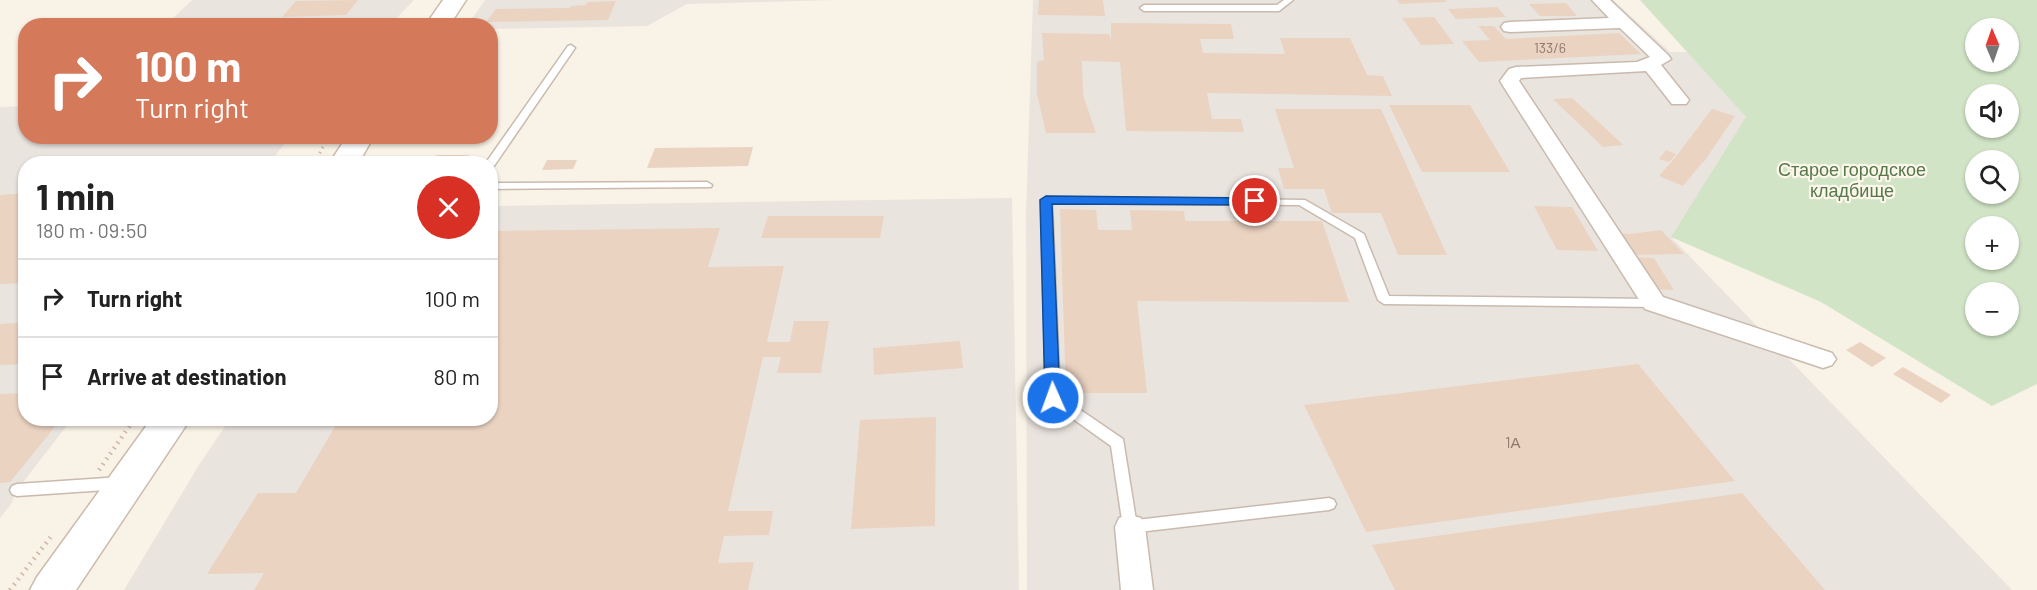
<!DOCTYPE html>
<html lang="en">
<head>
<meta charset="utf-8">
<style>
  body { margin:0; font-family:Barlow,sans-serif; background:#f2f2f2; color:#222; height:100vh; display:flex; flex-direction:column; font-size:22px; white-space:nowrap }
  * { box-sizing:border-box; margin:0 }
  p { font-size:20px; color:#767676 }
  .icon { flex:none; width:33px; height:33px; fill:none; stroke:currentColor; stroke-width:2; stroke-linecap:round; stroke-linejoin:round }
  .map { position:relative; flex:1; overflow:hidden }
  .panel { position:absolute; left:18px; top:156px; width:480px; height:270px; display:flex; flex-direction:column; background:#fff; border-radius:24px; box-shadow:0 2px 4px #0004 }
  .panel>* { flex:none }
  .hud { position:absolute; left:18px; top:18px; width:480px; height:126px; border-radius:24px; box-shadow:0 2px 4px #0004; background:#d4795a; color:#fff; overflow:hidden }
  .needle { width:39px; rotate:358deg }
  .fabs { position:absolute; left:1965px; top:18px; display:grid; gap:12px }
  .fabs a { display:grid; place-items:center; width:54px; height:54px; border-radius:50%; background:#fff; box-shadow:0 2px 4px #0004; font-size:30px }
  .pin { position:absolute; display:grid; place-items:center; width:51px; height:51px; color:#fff; margin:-26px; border:3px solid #fff; border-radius:50%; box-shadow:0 2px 6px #0007 }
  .me { position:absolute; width:66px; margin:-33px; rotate:358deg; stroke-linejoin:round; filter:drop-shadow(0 0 4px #0008) }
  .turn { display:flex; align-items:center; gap:21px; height:126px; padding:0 18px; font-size:27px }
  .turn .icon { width:78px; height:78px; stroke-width:2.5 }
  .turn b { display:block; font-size:42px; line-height:51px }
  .round { display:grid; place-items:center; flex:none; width:63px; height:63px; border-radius:32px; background:#f2f2f2 }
  .head { display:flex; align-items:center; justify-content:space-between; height:102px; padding:0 18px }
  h1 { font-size:36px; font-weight:700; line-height:45px }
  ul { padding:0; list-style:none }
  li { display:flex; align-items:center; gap:18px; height:78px; padding:0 18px; border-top:2px solid #e0e0e0 }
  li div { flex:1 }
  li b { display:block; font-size:22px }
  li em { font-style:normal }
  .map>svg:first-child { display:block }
</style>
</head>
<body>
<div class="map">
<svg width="2037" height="590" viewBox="0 0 2037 590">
  <rect width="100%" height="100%" fill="#f9f2e6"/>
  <g fill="#eae4df">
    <polygon points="192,0 414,0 390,25 165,26"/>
    <polygon points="485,0 837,0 687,4 647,26 491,29 490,26 467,26"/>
    <polygon points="1033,0 1613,0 1670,52 1737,52 1784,96 1672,238 2012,590 1027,590 1026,214"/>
    <polygon points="25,106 26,136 290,137 269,163 26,164 26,418 72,419 17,490 11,504 0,518 0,107"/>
    <polygon points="1012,198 1019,590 124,590 199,465 230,419 490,418 491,206"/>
  </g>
  <path fill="#d1e5c6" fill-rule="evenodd" d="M1640,0H2037V384L1992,406L1821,302L1671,237L1746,117ZM1976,28H2008V62H1976ZM1976,94H2008V128H1976ZM1976,160H2008V194H1976ZM1976,226H2008V260H1976ZM1976,292H2008V326H1976Z"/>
  <g fill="#ebd3c1">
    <polygon points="358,0 346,15 282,17 296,1"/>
    <polygon points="1039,0 1103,0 1105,16 1038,15"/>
    <polygon points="1397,0 1446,0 1446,2 1400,4"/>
    <polygon points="616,1 608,20 486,22 496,9 569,8 572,6 586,5 588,2"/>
    <polygon points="1566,3 1577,16 1540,16 1529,4"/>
    <polygon points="1497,7 1506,17 1456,19 1448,9"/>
    <polygon points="1434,17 1454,44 1421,45 1402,18"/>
    <polygon points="1111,23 1231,24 1234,39 1200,39 1203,53 1285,54 1280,38 1350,38 1367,75 1383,76 1392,96 1207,93 1212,119 1241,119 1244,132 1126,131 1120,62 1082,61 1083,95 1096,133 1046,133 1037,94 1037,62 1044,60 1042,33 1109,34 1111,39"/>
    <polygon points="1478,26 1494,26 1506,39 1619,33 1641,54 1479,62 1462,41 1490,40"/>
    <polygon points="1572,98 1604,127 1623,145 1603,147 1553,99"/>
    <polygon points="1389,105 1470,105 1510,172 1422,172"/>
    <polygon points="1275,109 1381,109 1447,255 1398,255 1381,213 1332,213 1324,189 1284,189 1278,168 1294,168"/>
    <polygon points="1712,109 1735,116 1703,163 1693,159 1702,163 1683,186 1659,176 1678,154"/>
    <polygon points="753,147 748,166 647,168 655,148"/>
    <polygon points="1666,150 1676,154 1669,162 1659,159"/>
    <polygon points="436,155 469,155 463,164 431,164"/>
    <polygon points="547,160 577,160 573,169 542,170"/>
    <polygon points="26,193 26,283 0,284 0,195"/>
    <polygon points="1534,206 1572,207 1598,251 1557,250"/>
    <polygon points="1060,209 1096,210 1098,230 1132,230 1130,210 1184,211 1185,221 1322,221 1349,302 1137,301 1147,393 1066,393"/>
    <polygon points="768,216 884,216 880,238 761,238"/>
    <polygon points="720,228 708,267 784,266 767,342 790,342 794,321 829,321 821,373 777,373 781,357 763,357 728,511 773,511 769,535 724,536 718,563 754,562 748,590 254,590 264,573 207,574 258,493 296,493 340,418 490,418 490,231"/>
    <polygon points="1661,230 1684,254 1629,255 1618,233 1630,234"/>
    <polygon points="1629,257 1654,258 1674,290 1648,289"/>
    <polygon points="26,322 26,364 0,365 0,324"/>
    <polygon points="960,341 963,368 874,375 873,348"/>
    <polygon points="1860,342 1886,358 1872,367 1846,350"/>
    <polygon points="1638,364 1735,481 1366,532 1304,405"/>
    <polygon points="1903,367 1951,395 1941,403 1893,374"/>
    <polygon points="26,393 26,418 62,418 10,482 0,483 0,394"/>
    <polygon points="936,417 935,526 851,529 860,420"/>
    <polygon points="1742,493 1825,590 1395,590 1372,545"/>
  </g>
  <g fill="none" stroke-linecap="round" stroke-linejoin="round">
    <defs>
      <g id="lane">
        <polygon points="1284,0 1293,0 1279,11 1144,11 1140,8 1144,5 1277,5"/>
        <polygon points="571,45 575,48 494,166 490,167 490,164 485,164 568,46"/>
        <polygon points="707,182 712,185 711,187 490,189 490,183"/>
        <polygon points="1046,197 1305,200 1364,234 1389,296 1654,299 1660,303 1654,307 1384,304 1378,300 1355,238 1299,205 1052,203 1060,396 1123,439 1136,520 1329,498 1334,500 1336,504 1334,508 1329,510 1130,533 1125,531 1123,527 1111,446 1048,401 1046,398 1041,200"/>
        <polygon points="121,477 126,479 128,483 126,487 121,489 17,496 12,494 10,490 12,486 17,484"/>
      </g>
      <g id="street">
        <polygon points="1592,0 1610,0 1668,55 1671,59 1661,65 1689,100 1686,104 1672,104 1646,71 1521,78 1519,81 1663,297 1832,353 1836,359 1832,365 1823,368 1814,365 1645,309 1500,81 1509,69 1516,67 1637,62 1650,57 1620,28 1510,32 1504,31 1501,27 1504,23 1510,22 1609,18"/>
        <polygon points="1130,515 1141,518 1145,527 1153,590 1121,590 1115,527 1119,518"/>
      </g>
      <g id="secondary">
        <polygon points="443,0 466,0 449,26 425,26"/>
        <polygon points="347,136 374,136 358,164 329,164"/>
        <polygon points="152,418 191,418 76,590 30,590 37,577"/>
      </g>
    </defs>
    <use href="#lane" stroke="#c9baad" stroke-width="3"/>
    <use href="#street" stroke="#c9baad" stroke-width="3"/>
    <use href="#secondary" stroke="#ccbbac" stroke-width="3"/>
    <polyline stroke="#d0b7a4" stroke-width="3" stroke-dasharray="1.5 4" stroke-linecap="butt" points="317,158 329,136"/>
    <polyline stroke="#d0b7a4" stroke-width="4" stroke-dasharray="1.5 4.5" stroke-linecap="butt" points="314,164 318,156"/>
    <g stroke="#d0b7a4" stroke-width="4.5" stroke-dasharray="1.5 5" stroke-linecap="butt">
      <polyline points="99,470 135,418"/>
      <polyline points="10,590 53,534"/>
    </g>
    <use href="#lane" fill="#fff" fill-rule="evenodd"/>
    <use href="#street" fill="#fff" fill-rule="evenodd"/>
    <use href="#secondary" fill="#fff" fill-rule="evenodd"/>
  </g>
  <polygon fill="#1a73e8" stroke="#114b97" stroke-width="1.5" points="1046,196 1255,198 1261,201 1255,205 1052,204 1060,398 1058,402 1048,402 1045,398 1040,200"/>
  <g text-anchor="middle" stroke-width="4.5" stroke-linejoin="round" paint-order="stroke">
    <g font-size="14" fill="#8e796b">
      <text x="1550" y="53">133/6</text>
    </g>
    <g font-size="15" fill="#8e796b">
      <text x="1513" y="448">1А</text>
    </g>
    <g font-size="18" fill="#56794b" stroke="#fcf6eb">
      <text x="1852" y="176">Старое городское<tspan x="1852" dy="21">кладбище</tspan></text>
    </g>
  </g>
</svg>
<div class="fabs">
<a><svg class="needle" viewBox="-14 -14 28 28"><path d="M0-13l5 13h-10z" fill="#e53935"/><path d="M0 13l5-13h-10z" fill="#767676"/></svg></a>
<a><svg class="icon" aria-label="sound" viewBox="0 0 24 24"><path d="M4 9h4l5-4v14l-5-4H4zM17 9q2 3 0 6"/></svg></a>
<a><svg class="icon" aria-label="search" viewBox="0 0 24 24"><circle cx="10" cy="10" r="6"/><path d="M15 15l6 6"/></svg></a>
<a>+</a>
<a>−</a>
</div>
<div class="pin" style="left:1255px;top:201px;background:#d93025"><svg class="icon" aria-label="arrive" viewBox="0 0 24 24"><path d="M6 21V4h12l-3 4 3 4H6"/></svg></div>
<svg class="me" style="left:1053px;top:398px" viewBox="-20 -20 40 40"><circle r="17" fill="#1a73e8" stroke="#fff" stroke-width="3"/><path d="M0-11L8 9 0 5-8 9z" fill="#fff"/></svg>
<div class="hud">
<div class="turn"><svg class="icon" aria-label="right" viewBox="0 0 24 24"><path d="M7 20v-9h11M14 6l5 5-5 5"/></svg><div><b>100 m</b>Turn right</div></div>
</div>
<section class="panel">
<div class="head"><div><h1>1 min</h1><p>180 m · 09:50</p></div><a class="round" style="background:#d93025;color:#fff"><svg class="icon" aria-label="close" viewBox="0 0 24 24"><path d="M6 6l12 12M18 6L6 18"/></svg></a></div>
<ul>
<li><svg class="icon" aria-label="right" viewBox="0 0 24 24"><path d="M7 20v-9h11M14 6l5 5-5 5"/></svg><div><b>Turn right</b></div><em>100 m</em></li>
<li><svg class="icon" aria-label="arrive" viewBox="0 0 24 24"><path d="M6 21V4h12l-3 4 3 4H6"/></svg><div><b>Arrive at destination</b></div><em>80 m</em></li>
</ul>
</section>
</div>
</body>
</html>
